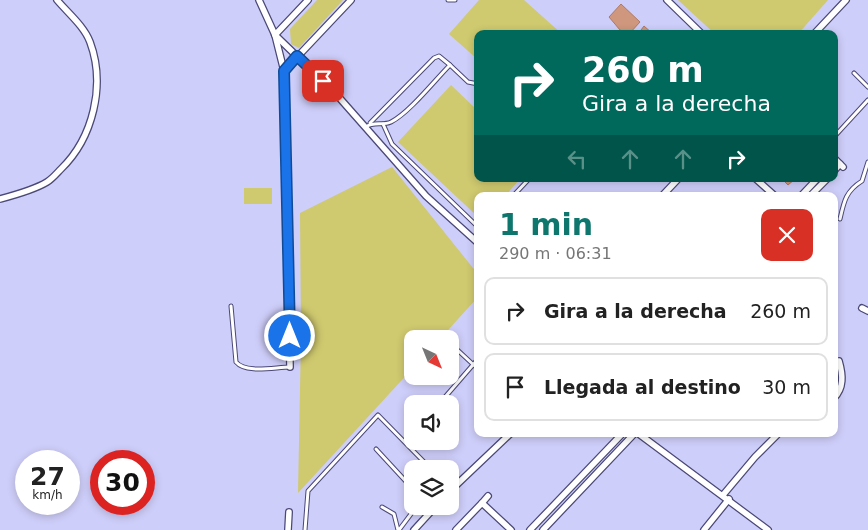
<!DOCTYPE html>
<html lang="es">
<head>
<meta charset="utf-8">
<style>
  body { margin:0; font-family:"DejaVu Sans",sans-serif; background:#f6f6f6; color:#222; height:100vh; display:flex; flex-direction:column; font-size:19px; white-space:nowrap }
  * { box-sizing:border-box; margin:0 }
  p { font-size:16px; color:#767676 }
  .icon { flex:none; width:28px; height:28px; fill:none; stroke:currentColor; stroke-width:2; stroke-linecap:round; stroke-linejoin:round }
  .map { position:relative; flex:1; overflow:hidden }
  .details { position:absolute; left:474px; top:192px; width:364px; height:245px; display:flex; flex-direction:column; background:#fff; border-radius:10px; box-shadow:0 2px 8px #0003 }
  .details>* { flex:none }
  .hud { position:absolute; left:474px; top:30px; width:364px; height:152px; border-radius:10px; box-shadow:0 2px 8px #0003; background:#00695c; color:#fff; overflow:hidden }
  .needle { width:32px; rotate:137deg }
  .fabs { position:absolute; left:404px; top:330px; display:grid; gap:10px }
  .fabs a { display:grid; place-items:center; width:55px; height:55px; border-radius:10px; background:#fff; box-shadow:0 2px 8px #0003; font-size:25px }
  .speed { position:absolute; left:15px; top:450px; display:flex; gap:10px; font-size:25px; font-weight:700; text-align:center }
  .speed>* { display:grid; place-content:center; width:65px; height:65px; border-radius:50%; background:#fff; box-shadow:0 2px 8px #0003; line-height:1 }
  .speed small { font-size:12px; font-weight:400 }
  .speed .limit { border:8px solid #d22; background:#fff; color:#111 }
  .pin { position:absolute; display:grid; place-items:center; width:42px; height:42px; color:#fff; margin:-21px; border-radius:10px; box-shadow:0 2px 8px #0006 }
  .me { position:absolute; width:55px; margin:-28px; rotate:0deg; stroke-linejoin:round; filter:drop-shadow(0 0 4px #0008) }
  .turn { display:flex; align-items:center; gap:18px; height:105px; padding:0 25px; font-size:22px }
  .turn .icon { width:65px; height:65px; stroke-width:2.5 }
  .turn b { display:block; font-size:35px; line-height:42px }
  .lanes { display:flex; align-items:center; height:48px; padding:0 25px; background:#0003; justify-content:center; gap:25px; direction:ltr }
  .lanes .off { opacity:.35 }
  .round { display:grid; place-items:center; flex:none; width:52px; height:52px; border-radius:10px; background:#f6f6f6 }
  .summary { display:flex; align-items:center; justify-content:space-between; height:85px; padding:0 25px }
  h1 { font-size:30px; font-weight:800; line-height:38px; color:#0f766e }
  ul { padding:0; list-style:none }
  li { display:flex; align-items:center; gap:15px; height:68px; margin:0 10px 8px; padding:0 15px; border:2px solid #e0e0e0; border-radius:10px }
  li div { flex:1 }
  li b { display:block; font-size:19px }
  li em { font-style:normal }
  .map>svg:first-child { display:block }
</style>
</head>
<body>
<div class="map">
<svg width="868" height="530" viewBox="0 0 868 530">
  <rect width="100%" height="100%" fill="#cecefa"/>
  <g fill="#cfc96f">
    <polygon points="317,0 343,0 299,48 291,44 290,29"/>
    <polygon points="479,0 524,0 562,34 478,34 477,59 449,34"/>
    <polygon points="678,0 828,0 798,34 715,34"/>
    <polygon points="451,85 477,110 478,179 520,179 505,196 478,196 477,216 398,142"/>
    <polygon points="392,167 477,273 477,298 440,339 412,339 412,369 298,493 301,337 300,213"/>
    <rect x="244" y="188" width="28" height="16"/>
  </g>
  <g fill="#cf977e" stroke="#b07a62">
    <polygon points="621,4 640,22 629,34 620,30 609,17"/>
    <polygon points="644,26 653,34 638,34"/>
    <polygon points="782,179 795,179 788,185"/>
  </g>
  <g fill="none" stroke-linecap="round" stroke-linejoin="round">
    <defs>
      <g id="service">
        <polyline points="448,0 455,0"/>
        <polyline points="854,73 868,87"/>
        <polyline points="370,123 434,58 439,56 450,65"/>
        <polyline points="383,124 392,144 478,227"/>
        <path d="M366,127C373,121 383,126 391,122C409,113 435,80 450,65L468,82L478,84"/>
        <polyline points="834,137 868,100"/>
        <polyline points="513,196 529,179"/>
        <path d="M840,219C844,201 846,191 862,181L868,162"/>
        <path d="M231,306L236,362C246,374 275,367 290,367"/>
        <polyline points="450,343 478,369"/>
        <polyline points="439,404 478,359"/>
        <polyline points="376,449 412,488"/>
        <polyline points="382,507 394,514 398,530"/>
        <polyline points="305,530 308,491 378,415 431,469"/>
        <polyline points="399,530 417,506"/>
      </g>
      <g id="minor">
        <polyline points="259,0 275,35 284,71 290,367"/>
        <polyline points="667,0 702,34"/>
        <polyline points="814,34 846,0"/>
        <polyline points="275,35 336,94 426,196 478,243"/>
        <polyline points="275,35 308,0"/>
        <polyline points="284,71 351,0"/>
        <polyline points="834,158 843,167"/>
        <polyline points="834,171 840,164"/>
        <polyline points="756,179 775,196"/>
        <polyline points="662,196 678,179"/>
        <polyline points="801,196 817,179"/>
        <polyline points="810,196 827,179"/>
        <path d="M0,199C15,195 34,190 47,182C52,179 57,173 61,169C93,138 106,85 90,42C84,26 68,13 57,0"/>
        <polyline points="862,308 868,311"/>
        <path d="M834,398C844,388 843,375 839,361"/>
        <polyline points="639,434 768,530"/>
        <polyline points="450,491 510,434"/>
        <polyline points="723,495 755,457 778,434"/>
        <polyline points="482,503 488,496"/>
        <polyline points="288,530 289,512"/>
        <polyline points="414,530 436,506"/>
        <polyline points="456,530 482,503 511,530"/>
        <polyline points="530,530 622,434"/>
        <polyline points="543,530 634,434"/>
        <polyline points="704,530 729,499"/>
      </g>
    </defs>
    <use href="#service" stroke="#4a4876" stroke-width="5"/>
    <use href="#minor" stroke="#4a4876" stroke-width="8"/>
    <use href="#service" stroke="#fff" stroke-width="3"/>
    <use href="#minor" stroke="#fff" stroke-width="5.5"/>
  </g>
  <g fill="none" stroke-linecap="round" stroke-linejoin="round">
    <defs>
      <polyline id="route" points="290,336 284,71 297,56 323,81"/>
    </defs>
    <use href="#route" stroke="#114b97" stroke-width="12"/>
    <use href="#route" stroke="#1a73e8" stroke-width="9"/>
  </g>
</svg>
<div class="fabs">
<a><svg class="needle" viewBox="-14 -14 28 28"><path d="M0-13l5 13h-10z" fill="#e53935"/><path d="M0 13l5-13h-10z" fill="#767676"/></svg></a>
<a><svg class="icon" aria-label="sound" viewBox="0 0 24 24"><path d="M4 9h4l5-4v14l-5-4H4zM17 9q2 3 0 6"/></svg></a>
<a><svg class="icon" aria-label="layers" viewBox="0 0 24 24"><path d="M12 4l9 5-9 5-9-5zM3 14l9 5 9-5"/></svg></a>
</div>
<div class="speed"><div>27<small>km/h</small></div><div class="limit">30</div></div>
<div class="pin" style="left:323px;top:81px;background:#d93025"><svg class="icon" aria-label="arrive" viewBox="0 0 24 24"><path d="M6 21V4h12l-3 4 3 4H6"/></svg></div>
<svg class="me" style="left:290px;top:336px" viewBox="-20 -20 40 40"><circle r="17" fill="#1a73e8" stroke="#fff" stroke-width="3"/><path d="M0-11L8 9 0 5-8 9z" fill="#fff"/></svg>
<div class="hud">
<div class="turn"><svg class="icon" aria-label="right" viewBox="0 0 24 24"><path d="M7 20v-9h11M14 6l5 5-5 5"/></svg><div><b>260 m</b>Gira a la derecha</div></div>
<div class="lanes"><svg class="icon off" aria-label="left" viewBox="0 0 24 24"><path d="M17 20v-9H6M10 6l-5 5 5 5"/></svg><svg class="icon off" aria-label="ahead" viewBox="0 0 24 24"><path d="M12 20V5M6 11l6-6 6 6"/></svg><svg class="icon off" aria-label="ahead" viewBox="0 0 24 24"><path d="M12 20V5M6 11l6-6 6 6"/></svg><svg class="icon" aria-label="right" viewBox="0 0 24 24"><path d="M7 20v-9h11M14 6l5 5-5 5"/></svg></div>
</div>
<section class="details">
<div class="summary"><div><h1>1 min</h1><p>290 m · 06:31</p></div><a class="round" style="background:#d93025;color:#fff"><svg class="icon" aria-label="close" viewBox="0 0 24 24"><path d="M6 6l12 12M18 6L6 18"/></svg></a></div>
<ul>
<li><svg class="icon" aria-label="right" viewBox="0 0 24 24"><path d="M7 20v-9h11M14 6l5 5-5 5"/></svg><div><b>Gira a la derecha</b></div><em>260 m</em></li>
<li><svg class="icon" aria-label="arrive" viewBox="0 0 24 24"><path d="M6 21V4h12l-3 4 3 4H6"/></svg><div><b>Llegada al destino</b></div><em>30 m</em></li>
</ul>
</section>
</div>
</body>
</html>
